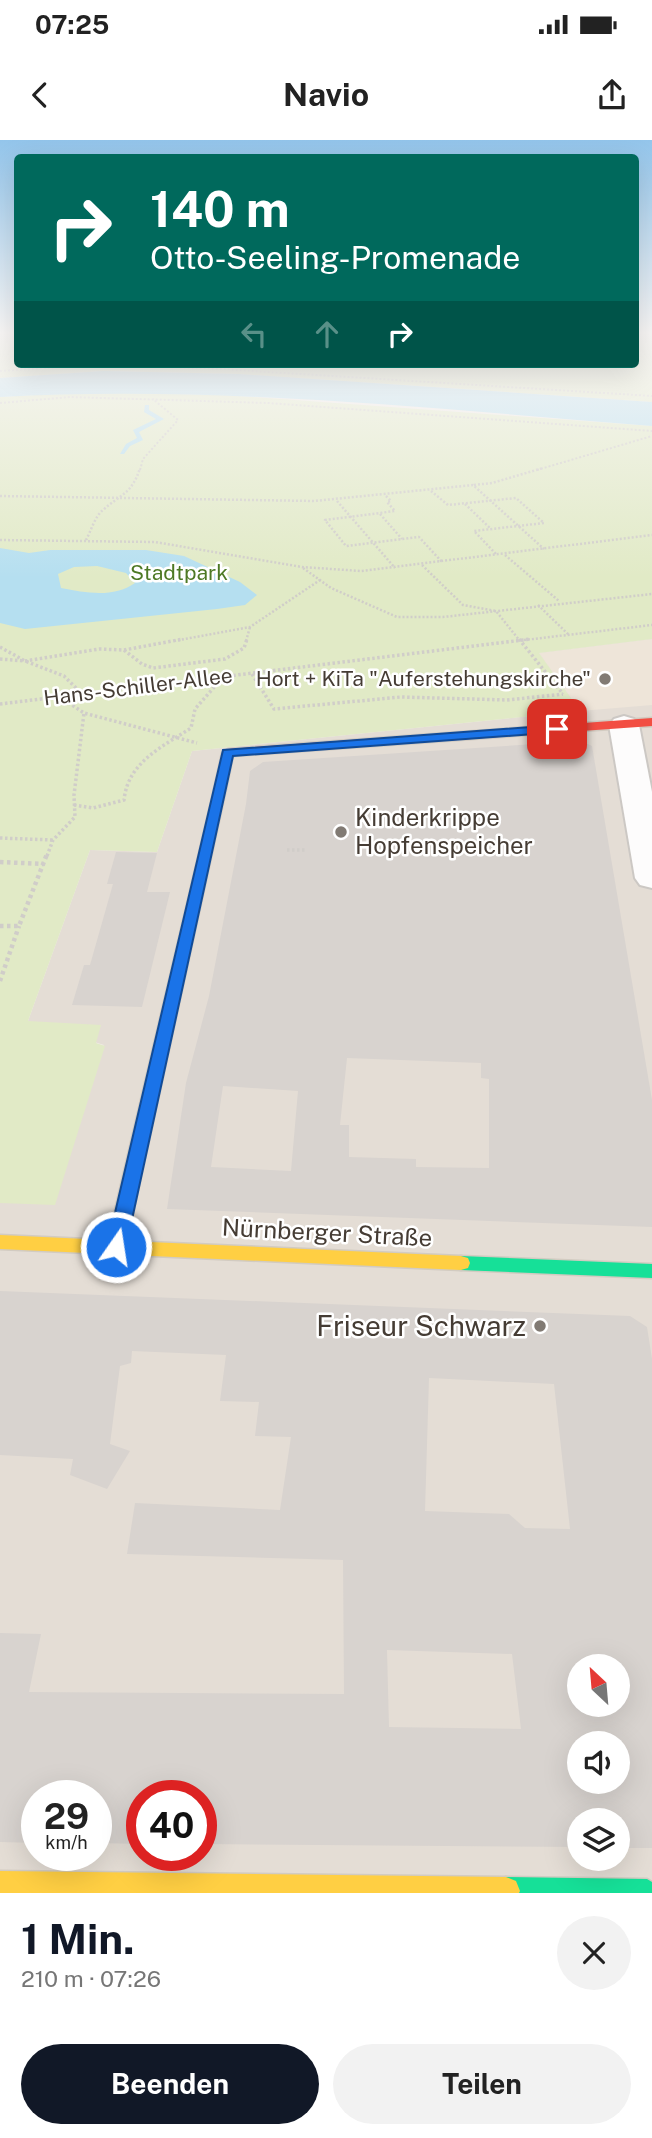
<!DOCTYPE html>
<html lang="de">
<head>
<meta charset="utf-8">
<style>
  body { margin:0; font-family:"Public Sans",sans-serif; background:#f2f2f2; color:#222; height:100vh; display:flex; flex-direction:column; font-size:26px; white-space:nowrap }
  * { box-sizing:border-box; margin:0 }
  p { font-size:23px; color:#767676 }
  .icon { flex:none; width:38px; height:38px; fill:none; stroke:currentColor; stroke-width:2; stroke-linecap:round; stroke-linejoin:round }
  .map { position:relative; height:1753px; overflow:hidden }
  .details { display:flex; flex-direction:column; background:#fff; flex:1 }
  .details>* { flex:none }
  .hud { position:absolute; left:14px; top:14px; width:625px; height:214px; border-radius:7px; box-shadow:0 7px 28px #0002; background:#00695c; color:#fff; overflow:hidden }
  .needle { width:46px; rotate:334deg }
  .tools { position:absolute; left:567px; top:1514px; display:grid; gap:14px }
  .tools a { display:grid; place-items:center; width:63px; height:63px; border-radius:50%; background:#fff; box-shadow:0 7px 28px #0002; font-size:35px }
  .speed { position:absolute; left:21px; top:1640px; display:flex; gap:14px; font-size:35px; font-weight:700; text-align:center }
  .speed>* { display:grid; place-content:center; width:91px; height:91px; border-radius:50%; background:#fff; box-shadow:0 7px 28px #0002; line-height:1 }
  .speed small { font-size:18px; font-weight:400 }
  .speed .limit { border:10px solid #d22; background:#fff; color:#111 }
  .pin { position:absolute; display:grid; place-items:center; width:60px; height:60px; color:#fff; margin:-30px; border-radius:14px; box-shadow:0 4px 10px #0006 }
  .me { position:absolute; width:77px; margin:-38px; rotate:13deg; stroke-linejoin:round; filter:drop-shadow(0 0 5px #0008) }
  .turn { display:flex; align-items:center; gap:24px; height:147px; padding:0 21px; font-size:32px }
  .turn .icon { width:91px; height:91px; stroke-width:2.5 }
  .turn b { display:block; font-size:49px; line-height:60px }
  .lanes { display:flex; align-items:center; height:66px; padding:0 21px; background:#0003; justify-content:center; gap:35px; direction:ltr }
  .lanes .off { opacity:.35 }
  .round { display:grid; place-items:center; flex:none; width:74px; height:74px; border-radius:37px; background:#f2f2f2 }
  .summary { display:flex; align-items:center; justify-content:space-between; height:119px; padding:0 21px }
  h1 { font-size:42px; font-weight:700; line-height:52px; color:#111827 }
  .button { display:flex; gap:14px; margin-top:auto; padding:14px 21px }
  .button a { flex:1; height:80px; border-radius:42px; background:#111827; color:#fff; font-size:28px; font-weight:700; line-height:80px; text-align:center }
  .button a+a { background:#f2f2f2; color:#222 }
  .status { display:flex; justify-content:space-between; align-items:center; height:49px; padding:0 35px; background:#fff; direction:ltr }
  .status svg { height:19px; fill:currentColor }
  header { display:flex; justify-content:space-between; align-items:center; height:91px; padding:0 21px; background:#fff; font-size:32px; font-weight:700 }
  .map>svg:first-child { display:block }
</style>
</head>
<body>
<div class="status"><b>07:25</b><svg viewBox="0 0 49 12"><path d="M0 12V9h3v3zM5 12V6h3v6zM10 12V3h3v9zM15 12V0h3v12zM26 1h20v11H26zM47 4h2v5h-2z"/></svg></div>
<header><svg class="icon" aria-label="back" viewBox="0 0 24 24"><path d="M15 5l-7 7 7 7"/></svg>Navio<svg class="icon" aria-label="share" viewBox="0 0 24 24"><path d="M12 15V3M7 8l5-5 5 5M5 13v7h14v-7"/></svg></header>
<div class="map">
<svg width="652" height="1753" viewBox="0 0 652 1753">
  <rect width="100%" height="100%" fill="#f0ece8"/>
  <path fill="#e4ddd5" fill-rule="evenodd" d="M652,499V1753H0V1062L104,905L28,881L90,710L157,712L192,611L579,571L539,513ZM579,1526H618V1564H579ZM579,1603H618V1642H579ZM37,1656H96V1715H37ZM142,1656H201V1715H142ZM579,1680H618V1718H579Z"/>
  <polygon fill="#eee5d9" points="652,499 652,565 580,571 539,513"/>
  <g fill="#e1eac6">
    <polygon points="0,193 17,193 18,224 635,224 635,193 652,193 652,262 239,234 103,231 0,238"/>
    <polygon points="79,252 225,255 652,286 652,499 539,513 580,571 192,611 157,712 90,710 28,881 101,885 96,903 105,906 55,1065 0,1063 0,257"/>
  </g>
  <g fill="#b5dff0" fill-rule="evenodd">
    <path d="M103,231L239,234L652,262V286C436,269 217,245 0,257V238Z"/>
    <path d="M0,408L29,413L50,410H146L184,416L240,442L257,455L245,465L217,469L25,489L0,483ZM97,426L126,433L135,443C114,458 86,453 61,448L58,434L74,427Z"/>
  </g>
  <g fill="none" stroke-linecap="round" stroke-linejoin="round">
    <polygon fill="#b5dff0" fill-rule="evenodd" points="145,265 149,265 149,270 164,279 139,292 143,300 130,306 124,314 120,314 126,304 137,298 133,290 156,279 144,272"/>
  </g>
  <g fill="#d8d3cf" fill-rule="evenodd">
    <path d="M581,601L592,606L652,960V1087L167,1069L186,943L209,856L246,664L250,631L263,622ZM347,918L481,923V938L489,939V1028L416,1027V1019L349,1017V985H340ZM223,946L298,951L291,1031L211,1027Z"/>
    <polygon points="116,712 157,713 147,752 170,752 142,867 72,865 84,825 90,825 113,744 107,744"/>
    <path d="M0,1151L630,1176L647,1187L652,1219V1708H618V1680H579V1707L201,1704V1656H142V1704L96,1703V1656H37V1703L0,1702V1493L41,1494L29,1552L344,1554L343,1420L127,1414L135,1363L280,1370L291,1297L255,1296L259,1262L220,1261L226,1215L132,1211L131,1223L120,1226L110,1304L130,1311L107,1349L70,1335L73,1319L0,1315ZM429,1238L554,1244L570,1389L525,1388L509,1374L425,1371ZM387,1510L512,1514L521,1589L389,1587ZM579,1526H618V1564H579ZM579,1603H618V1642H579Z"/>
  </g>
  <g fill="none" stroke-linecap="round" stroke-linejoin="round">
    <defs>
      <polygon id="street" points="624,576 634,579 639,585 652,652 652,748 640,745 635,738 609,585 614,579"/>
      <g id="fast">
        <polygon points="461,1116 652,1124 652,1138 461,1130 454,1128 452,1123 454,1118"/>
        <polygon points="506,1737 647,1739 652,1742 652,1753 493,1753 496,1741"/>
      </g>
      <g id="slow">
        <polygon points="220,645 226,649 127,1101 461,1116 468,1118 470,1123 468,1128 461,1130 0,1109 0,1095 108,1100 214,649"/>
        <polygon points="0,1731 506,1737 516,1741 520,1751 519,1753 0,1753"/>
      </g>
      <polygon id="jam" points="652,578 652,586 233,616 226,649 220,653 214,649 222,613 228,609"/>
    </defs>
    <use href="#street" stroke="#ccc8c4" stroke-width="4"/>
    <use href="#fast" stroke="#d2cbc1" stroke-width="3"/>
    <use href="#slow" stroke="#d2cbc1" stroke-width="3"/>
    <use href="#jam" stroke="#d2cbc1" stroke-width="3"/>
    <g stroke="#d0cdc9" stroke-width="2" stroke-dasharray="2 2" stroke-linecap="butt">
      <polyline points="0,231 90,225 204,228 652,256"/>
      <polyline points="0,263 70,257 268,263 652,291"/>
      <polyline points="140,330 143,319 178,280 153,259"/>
      <polyline points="537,330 652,296"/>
    </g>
    <g stroke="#d0cdc9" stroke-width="2.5" stroke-dasharray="2 2" stroke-linecap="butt">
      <polyline points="474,345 492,343 543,328"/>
      <polyline points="431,351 448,365 516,358 544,383 474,391 496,414"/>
      <polyline points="0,356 314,361 473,345 544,409"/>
      <polyline points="386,356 391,361 387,362 395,371 325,380 346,406 419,397 442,422"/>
      <polyline points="337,361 395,428"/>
      <polyline points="465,364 491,389"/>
      <polyline points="380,374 402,399"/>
      <polyline points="0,400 155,402 302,427 361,431 652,395"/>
      <path d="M86,400C91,391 95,376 103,370C121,354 132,354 140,328"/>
      <polyline points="505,415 559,461"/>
      <polyline points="422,425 463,465 496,471 520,501"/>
      <polyline points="303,428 331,448 397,477 443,477 652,454"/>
      <polyline points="538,465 569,495"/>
      <polyline points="174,501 250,487 320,440"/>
      <polyline points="246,501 250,487"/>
      <polyline points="516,501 652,485"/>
    </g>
    <g stroke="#d0cdc9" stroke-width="3.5" stroke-dasharray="2.5 2.5" stroke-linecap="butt">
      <polyline points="519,499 563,554"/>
      <polyline points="0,507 25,521 64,536 80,552"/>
      <polyline points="124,510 142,524 153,528 225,519 244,508 247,499"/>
      <polyline points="0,519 25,521 99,509 124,510 183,499"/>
      <polyline points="252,534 274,569 401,557 507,560 563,554"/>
      <polyline points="60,557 84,573 197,603"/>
      <polyline points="0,564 531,499"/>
      <path d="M74,665L93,668L124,660C128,622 162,607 191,588L195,569L223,537"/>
      <polyline points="0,698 53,700"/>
      <polyline points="287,710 307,710"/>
      <polyline points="47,716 53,700 75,677 74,655 84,573"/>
    </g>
    <g stroke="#d0cdc9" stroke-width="4.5" stroke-dasharray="3.5 3.5" stroke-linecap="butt">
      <polyline points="0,722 44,724"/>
      <polyline points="0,786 19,786 47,714"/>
      <polyline points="0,841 19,786"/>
    </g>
    <use href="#street" fill="#fdfcfc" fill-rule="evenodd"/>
    <use href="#fast" fill="#16e098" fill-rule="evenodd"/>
    <use href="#slow" fill="#ffcf43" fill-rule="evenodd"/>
    <use href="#jam" fill="#f24e42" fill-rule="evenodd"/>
  </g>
  <linearGradient id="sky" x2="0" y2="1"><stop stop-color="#93c5eb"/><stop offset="0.44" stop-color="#f8f6f5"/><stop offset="1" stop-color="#f8f6f5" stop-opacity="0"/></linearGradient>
  <rect width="652" height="438" fill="url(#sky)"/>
  <polygon fill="#1a73e8" stroke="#114b97" stroke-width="2" points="557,585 563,589 561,592 233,616 126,1107 123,1112 110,1112 107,1107 223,610"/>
  <g fill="#817a73" stroke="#fff" stroke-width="2.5">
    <circle cx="605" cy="539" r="7"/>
    <circle cx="341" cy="692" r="7"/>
    <circle cx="540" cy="1186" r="7"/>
  </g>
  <g text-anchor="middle" stroke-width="5" stroke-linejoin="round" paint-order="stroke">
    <g font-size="21" fill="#4d7925" stroke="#fff">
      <text x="179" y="440">Stadtpark</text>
    </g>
    <g font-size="21" fill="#453c34" stroke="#fff" text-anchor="end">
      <text x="591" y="546">Hort + KiTa "Auferstehungskirche"</text>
    </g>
    <g font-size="21" fill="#453c34" stroke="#fff">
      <text transform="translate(138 547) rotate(-7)" y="7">Hans-Schiller-Allee</text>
    </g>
    <g font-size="24" fill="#453c34" stroke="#fff" text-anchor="start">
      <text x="355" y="686">Kinderkrippe<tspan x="355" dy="28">Hopfenspeicher</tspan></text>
    </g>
    <g font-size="24" fill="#453c34" stroke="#fff">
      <text transform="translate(327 1093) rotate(3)" y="8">Nürnberger Straße</text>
    </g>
    <g font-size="28" fill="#453c34" stroke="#fff" text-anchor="end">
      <text x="526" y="1196">Friseur Schwarz</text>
    </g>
  </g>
</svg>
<div class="tools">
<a><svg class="needle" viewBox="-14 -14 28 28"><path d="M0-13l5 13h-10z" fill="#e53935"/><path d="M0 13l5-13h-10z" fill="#767676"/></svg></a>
<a><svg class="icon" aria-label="sound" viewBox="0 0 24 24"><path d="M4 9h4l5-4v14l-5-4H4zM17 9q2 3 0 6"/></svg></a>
<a><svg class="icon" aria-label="layers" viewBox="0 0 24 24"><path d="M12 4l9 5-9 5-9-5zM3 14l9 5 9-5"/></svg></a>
</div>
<div class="speed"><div>29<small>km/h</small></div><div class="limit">40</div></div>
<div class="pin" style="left:557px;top:589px;background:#d93025"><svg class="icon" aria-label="arrive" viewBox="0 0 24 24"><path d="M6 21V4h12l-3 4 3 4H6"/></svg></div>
<svg class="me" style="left:116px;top:1107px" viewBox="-20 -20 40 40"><circle r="17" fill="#1a73e8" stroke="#fff" stroke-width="3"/><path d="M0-11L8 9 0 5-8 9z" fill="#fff"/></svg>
<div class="hud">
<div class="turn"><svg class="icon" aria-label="right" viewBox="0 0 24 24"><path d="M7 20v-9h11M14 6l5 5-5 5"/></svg><div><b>140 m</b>Otto-Seeling-Promenade</div></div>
<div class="lanes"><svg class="icon off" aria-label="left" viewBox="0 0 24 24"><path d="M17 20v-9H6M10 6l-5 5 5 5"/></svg><svg class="icon off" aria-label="ahead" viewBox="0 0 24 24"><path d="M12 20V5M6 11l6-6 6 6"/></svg><svg class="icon" aria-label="right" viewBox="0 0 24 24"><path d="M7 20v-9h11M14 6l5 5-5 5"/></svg></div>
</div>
</div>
<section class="details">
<div class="summary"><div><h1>1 Min.</h1><p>210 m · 07:26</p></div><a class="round"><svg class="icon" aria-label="close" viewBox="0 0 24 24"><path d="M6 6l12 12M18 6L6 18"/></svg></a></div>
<div class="button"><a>Beenden</a><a>Teilen</a></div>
</section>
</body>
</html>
